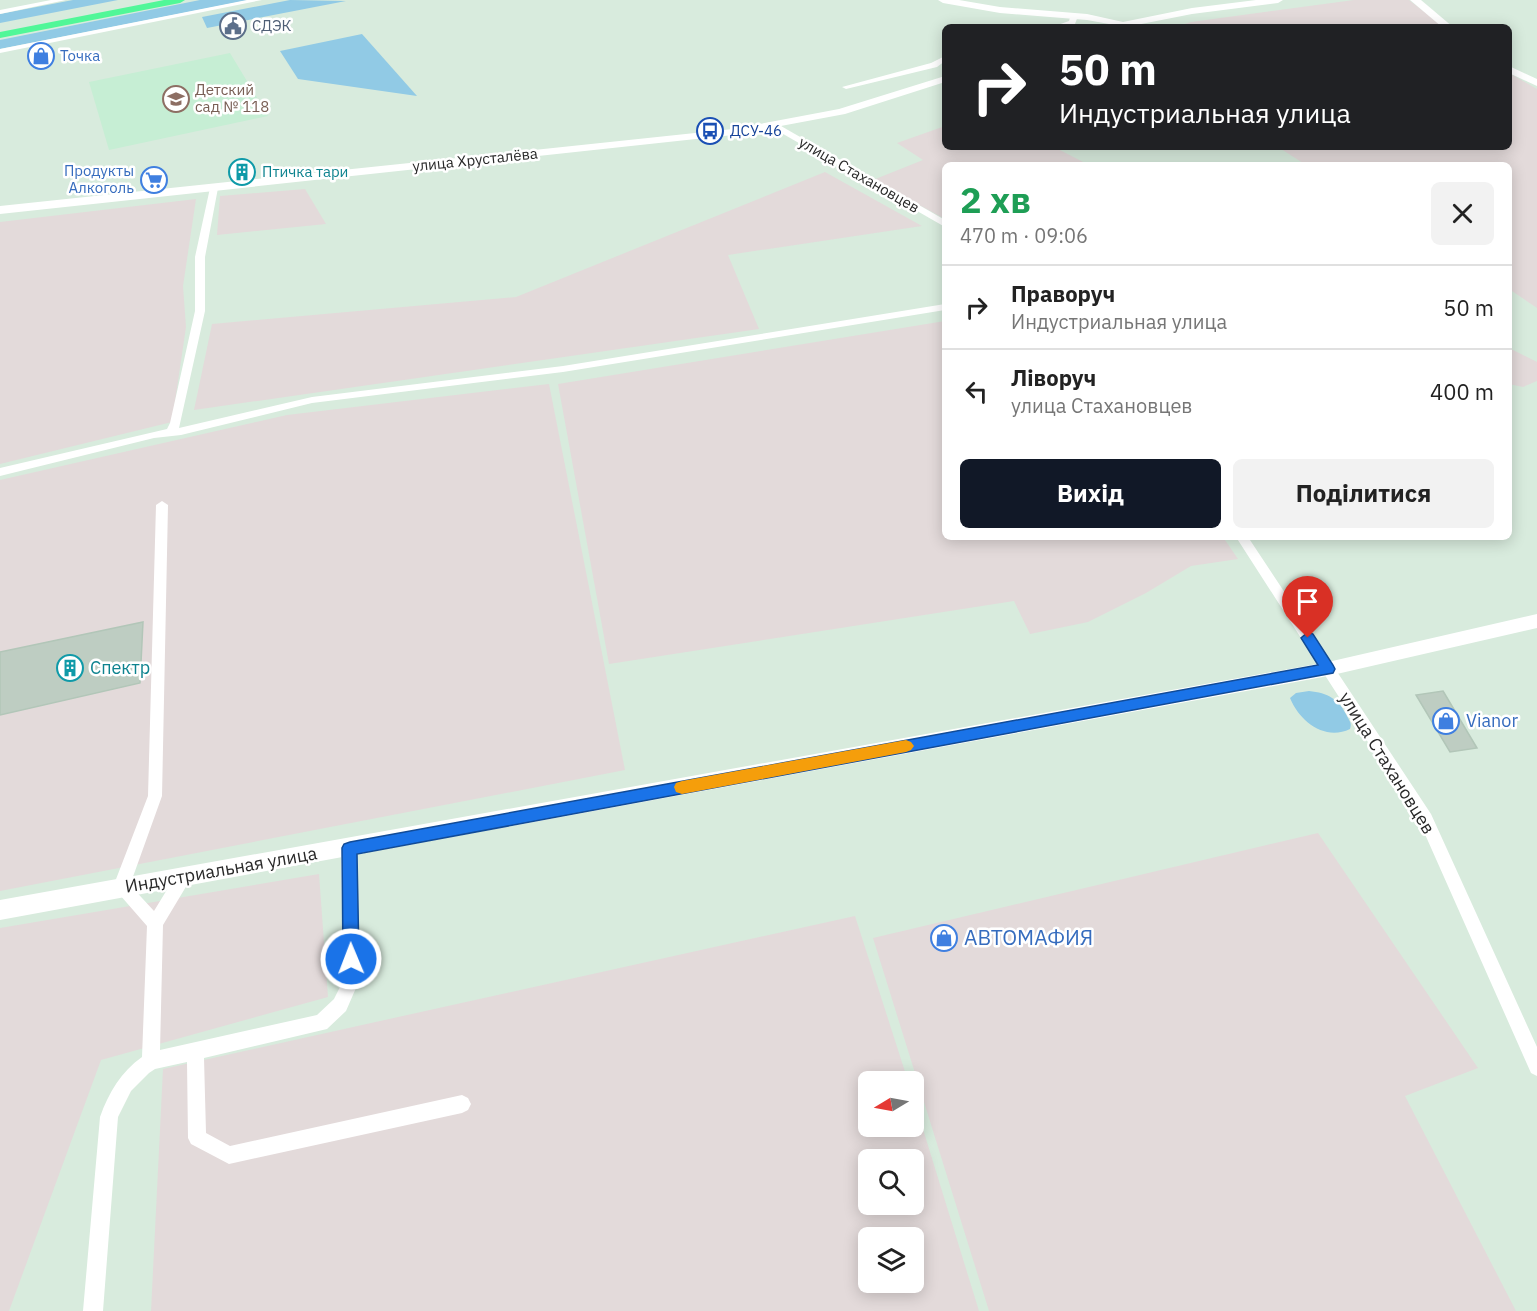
<!DOCTYPE html>
<html lang="uk">
<head>
<meta charset="utf-8">
<style>
  body { margin:0; font-family:"IBM Plex Sans",sans-serif; background:#f2f2f2; color:#222; height:100vh; display:flex; flex-direction:column; font-size:22px; white-space:nowrap }
  * { box-sizing:border-box; margin:0 }
  p { font-size:20px; color:#767676 }
  .icon { flex:none; width:33px; height:33px; fill:none; stroke:currentColor; stroke-width:2; stroke-linecap:round; stroke-linejoin:round }
  .map { position:relative; flex:1; overflow:hidden }
  .details { position:absolute; left:942px; top:162px; width:570px; height:378px; display:flex; flex-direction:column; background:#fff; border-radius:9px; box-shadow:0 3px 15px #0003 }
  .details>* { flex:none }
  .hud { position:absolute; left:942px; top:24px; width:570px; height:126px; border-radius:9px; box-shadow:0 3px 15px #0003; background:#202124; color:#fff; overflow:hidden }
  .needle { width:39px; rotate:260deg }
  .tools { position:absolute; left:858px; top:1071px; display:grid; gap:12px }
  .tools a { display:grid; place-items:center; width:66px; height:66px; border-radius:9px; background:#fff; box-shadow:0 3px 15px #0003; font-size:30px }
  .pin { position:absolute; display:grid; place-items:center; width:51px; height:51px; color:#fff; margin:-62px -26px; border-radius:50% 50% 50% 0; rotate:-45deg; box-shadow:0 0 6px #0007 }
  .pin .icon { rotate:45deg }
  .me { position:absolute; width:66px; margin:-33px; rotate:359deg; stroke-linejoin:round; filter:drop-shadow(0 0 4px #0008) }
  .turn { display:flex; align-items:center; gap:21px; height:126px; padding:0 18px; font-size:27px }
  .turn .icon { width:78px; height:78px; stroke-width:2.5 }
  .turn b { display:block; font-size:42px; line-height:51px }
  .round { display:grid; place-items:center; flex:none; width:63px; height:63px; border-radius:9px; background:#f2f2f2 }
  .overview { display:flex; align-items:center; justify-content:space-between; height:102px; padding:0 18px }
  h1 { font-size:36px; font-weight:800; line-height:45px; color:#1e9e55 }
  .cta { display:flex; gap:12px; margin-top:auto; padding:12px 18px }
  .cta a { flex:1; height:69px; border-radius:9px; background:#111827; color:#fff; font-size:24px; font-weight:800; line-height:69px; text-align:center }
  .cta a+a { background:#f2f2f2; color:#222 }
  ul { padding:0; list-style:none }
  li { display:flex; align-items:center; gap:18px; height:84px; padding:0 18px; border-top:2px solid #e0e0e0 }
  li div { flex:1 }
  li b { display:block; font-size:22px }
  li em { font-style:normal }
  .map>svg:first-child { display:block }
</style>
</head>
<body>
<div class="map">
<svg width="1537" height="1311" viewBox="0 0 1537 1311">
  <rect width="100%" height="100%" fill="#d8ebdd"/>
  <g fill="#e3dada" fill-rule="evenodd">
    <polygon points="1354,0 1409,0 1444,27 1176,27 1191,22"/>
    <polygon points="1509,73 1537,89 1537,308 1509,289 1509,165 1306,165 1278,147 1509,147"/>
    <polygon points="945,126 945,147 1054,147 1089,165 945,165 945,219 873,180 923,160 897,143"/>
    <polygon points="825,172 922,226 728,255 759,329 194,410 212,324 516,297"/>
    <polygon points="305,189 326,224 217,235 220,196"/>
    <polygon points="196,199 183,286 186,327 172,422 0,464 0,222"/>
    <polygon points="945,321 945,537 1223,537 1238,559 1191,566 1146,593 1088,622 1030,634 1014,601 609,664 558,384"/>
    <polygon points="1509,348 1537,362 1537,381 1523,387 1509,384"/>
    <polygon points="549,384 625,770 0,891 0,480 287,415"/>
    <polygon points="1318,833 1478,1068 1405,1096 1516,1311 989,1311 873,938"/>
    <polygon points="319,874 328,997 101,1060 9,1311 0,1311 0,928"/>
    <path d="M855,916L908,1081L868,1082V1126H914V1100L979,1311H151L163,1069ZM868,1160H914V1204H868ZM868,1238H914V1282H868Z"/>
  </g>
  <polygon fill="#c6eed4" points="230,53 268,116 109,150 89,82"/>
  <g fill="#91cae5">
    <polygon points="73,0 118,0 0,23 0,14"/>
    <polygon points="200,0 249,0 0,49 0,40"/>
    <polygon points="290,0 346,1 207,28 202,17"/>
    <polygon points="362,34 417,96 298,79 280,51"/>
    <path d="M1309,691C1328,693 1339,699 1347,716C1350,722 1352,723 1350,729C1325,741 1300,722 1290,698L1296,693Z"/>
  </g>
  <g fill="#becdc2" stroke="#b2c6b8" stroke-width="1.5">
    <polygon points="143,622 140,683 0,715 0,652"/>
    <polygon points="1443,691 1477,748 1450,752 1416,695"/>
  </g>
  <g fill="none" stroke-linecap="round" stroke-linejoin="round">
    <g fill="#fff" fill-rule="evenodd">
      <polygon points="51,0 66,0 0,14 0,10"/>
      <polygon points="247,0 262,0 0,53 0,49"/>
      <polygon points="1071,14 1078,16 1075,24 1064,27 1052,27 1069,21"/>
      <polygon points="945,56 945,61 937,67 846,89 842,87 931,63"/>
      <polygon points="774,122 945,220 945,227 771,127 770,125"/>
      <polygon points="214,185 218,188 205,257 205,311 179,428 312,397 563,366 945,304 945,310 563,372 312,403 181,435 154,438 0,476 0,468 167,429 170,423 195,311 195,257 210,188"/>
      <path d="M162,501L168,505L162,796L130,885L154,911L179,870L185,868L191,870L193,875L163,925L160,1050L317,1015L334,999L343,981L341,848L344,843L349,841L354,843L357,848L359,981L346,1011L327,1029L204,1058L206,1133L230,1146L462,1095L468,1098L471,1104L468,1110L462,1113L229,1164L191,1144L188,1138L187,1062L155,1069L149,1073L131,1091L118,1117L103,1311H83L100,1117C109,1092 121,1072 142,1057L147,926L113,887L148,796L156,505Z"/>
      <polygon points="1236,537 1248,537 1431,814 1537,1047 1537,1076 1531,1073 1420,823"/>
    </g>
    <g fill="#fff" fill-rule="evenodd">
      <polygon points="938,0 959,0 1000,7 1087,14 1123,22 1192,8 1256,0 1283,0 1278,3 1192,14 1126,27 1106,27 1109,24 1087,20 1000,13 943,3"/>
      <polygon points="1410,0 1421,0 1453,27 1442,27"/>
      <polygon points="1509,66 1537,79 1537,86 1509,73"/>
      <polygon points="945,76 945,82 845,114 733,135 0,214 0,206 733,129 839,109"/>
      <polygon points="1537,614 1537,628 1328,676 0,920 0,900 1328,662"/>
    </g>
    <polygon fill="#51f798" fill-rule="evenodd" points="164,0 185,0 180,3 0,38 0,32"/>
  </g>
  <polygon fill="#1a73e8" stroke="#114b97" stroke-width="1.5" points="1308,632 1313,634 1333,665 1335,669 1333,673 357,854 359,959 357,965 351,967 345,965 343,959 342,848 344,844 350,842 1318,665 1301,638"/>
  <polygon fill="#f59e0b" points="906,740 911,742 914,746 911,750 906,752 682,794 676,792 674,787 676,783 682,781"/>
  <defs>
    <symbol id="civic-ring" viewBox="-11 -11 22 22"><circle r="9.5" fill="#fff" stroke="#5c6f8a" stroke-width="1.5"/><path d="M-.6-6.5H3V-4.5H.6V-3L4-1V1h2V6H-6V1h2V-1L-.6-3ZM-1.2 2.5V6h2.4V2.5Z" fill="#5c6f8a"/></symbol>
    <symbol id="shop-ring" viewBox="-11 -11 22 22"><circle r="9.5" fill="#fff" stroke="#3f7fe0" stroke-width="1.5"/><path d="M-5-2.5h2.3a2.7 3.5 0 0 1 5.4 0H5L5.5 6h-11ZM-1.5-2.5h3a1.5 2.3 0 0 0-3 0Z" fill="#3f7fe0"/></symbol>
    <symbol id="school-ring" viewBox="-11 -11 22 22"><circle r="9.5" fill="#fff" stroke="#8d6e63" stroke-width="1.5"/><path d="M0-5L7-2L0 1L-7-2ZM-4 1L0 2.5L4 1V4Q0 6-4 4Z" fill="#8d6e63"/></symbol>
    <symbol id="bus-ring" viewBox="-11 -11 22 22"><circle r="9.5" fill="#fff" stroke="#1a4fb4" stroke-width="1.5"/><path d="M-5-6H5V4H4V6H2V4H-2V6H-4V4H-5ZM-3.5-4V0h7V-4ZM-3.5 1.2v1.5H-2V1.2ZM2 1.2v1.5H3.5V1.2Z" fill="#1a4fb4"/></symbol>
    <symbol id="building-ring" viewBox="-11 -11 22 22"><circle r="9.5" fill="#fff" stroke="#0f9aa8" stroke-width="1.5"/><path d="M-4-6H4V6H1V3H-1V6H-4ZM-2.5-4.3h1.7v1.8h-1.7ZM.8-4.3h1.7v1.8H.8ZM-2.5-1h1.7V.8h-1.7ZM.8-1h1.7V.8H.8Z" fill="#0f9aa8"/></symbol>
    <symbol id="supermarket-ring" viewBox="-11 -11 22 22"><circle r="9.5" fill="#fff" stroke="#3f7fe0" stroke-width="1.5"/><path d="M-6-5.5h2.5l.6 2H6L4.5 2H-2.5L-4.4-4H-6ZM-1.5 3.2a1.3 1.3 0 1 0 .1 0ZM3 3.2a1.3 1.3 0 1 0 .1 0Z" fill="#3f7fe0"/></symbol>
  </defs>
  <g fill-rule="evenodd">
    <use href="#civic-ring" x="218" y="11" width="30" height="30"/>
    <use href="#shop-ring" x="26" y="41" width="30" height="30"/>
    <use href="#school-ring" x="161" y="84" width="30" height="30"/>
    <use href="#bus-ring" x="695" y="116" width="30" height="30"/>
    <use href="#building-ring" x="227" y="157" width="30" height="30"/>
    <use href="#supermarket-ring" x="139" y="165" width="30" height="30"/>
    <use href="#building-ring" x="55" y="653" width="30" height="30"/>
    <use href="#shop-ring" x="1431" y="706" width="30" height="30"/>
    <use href="#shop-ring" x="929" y="923" width="30" height="30"/>
  </g>
  <g text-anchor="middle" stroke-width="5" stroke-linejoin="round" paint-order="stroke">
    <g font-size="15" fill="#4e5e75" stroke="#fff" text-anchor="start">
      <text x="252" y="31">СДЭК</text>
    </g>
    <g font-size="15" fill="#366cbe" stroke="#fff" text-anchor="start">
      <text x="60" y="61">Точка</text>
      <text x="134" y="176" text-anchor="end">Продукты<tspan x="134" dy="17">Алкоголь</tspan></text>
    </g>
    <g font-size="15" fill="#785e54" stroke="#fff" text-anchor="start">
      <text x="195" y="95">Детский<tspan x="195" dy="17">сад № 118</tspan></text>
    </g>
    <g font-size="15" fill="#164399" stroke="#fff" text-anchor="start">
      <text x="730" y="136">ДСУ-46</text>
    </g>
    <g font-size="15" fill="#282828" stroke="#fff">
      <text transform="translate(475 160) rotate(-6)" y="5">улица Хрусталёва</text>
      <text transform="translate(859 175) rotate(30)" y="5">улица Стахановцев</text>
    </g>
    <g font-size="15" fill="#0d838f" stroke="#fff" text-anchor="start">
      <text x="262" y="177">Птичка тари</text>
    </g>
    <g font-size="18" fill="#0d838f" stroke="#fff" text-anchor="start">
      <text x="90" y="674">Спектр</text>
    </g>
    <g font-size="18" fill="#366cbe" stroke="#fff" text-anchor="start">
      <text x="1466" y="727">Vianor</text>
    </g>
    <g font-size="18" fill="#282828" stroke="#fff">
      <text transform="translate(1387 763) rotate(58)" y="6">улица Стахановцев</text>
      <text transform="translate(221 870) rotate(-10)" y="6">Индустриальная улица</text>
    </g>
    <g font-size="21" fill="#366cbe" stroke="#fff" text-anchor="start">
      <text x="964" y="945">АВТОМАФИЯ</text>
    </g>
  </g>
</svg>
<div class="tools">
<a><svg class="needle" viewBox="-14 -14 28 28"><path d="M0-13l5 13h-10z" fill="#e53935"/><path d="M0 13l5-13h-10z" fill="#767676"/></svg></a>
<a><svg class="icon" aria-label="search" viewBox="0 0 24 24"><circle cx="10" cy="10" r="6"/><path d="M15 15l6 6"/></svg></a>
<a><svg class="icon" aria-label="layers" viewBox="0 0 24 24"><path d="M12 4l9 5-9 5-9-5zM3 14l9 5 9-5"/></svg></a>
</div>
<div class="pin" style="left:1308px;top:638px;background:#d93025"><svg class="icon" aria-label="arrive" viewBox="0 0 24 24"><path d="M6 21V4h12l-3 4 3 4H6"/></svg></div>
<svg class="me" style="left:351px;top:959px" viewBox="-20 -20 40 40"><circle r="17" fill="#1a73e8" stroke="#fff" stroke-width="3"/><path d="M0-11L8 9 0 5-8 9z" fill="#fff"/></svg>
<div class="hud">
<div class="turn"><svg class="icon" aria-label="right" viewBox="0 0 24 24"><path d="M7 20v-9h11M14 6l5 5-5 5"/></svg><div><b>50 m</b>Индустриальная улица</div></div>
</div>
<section class="details">
<div class="overview"><div><h1>2 хв</h1><p>470 m · 09:06</p></div><a class="round"><svg class="icon" aria-label="close" viewBox="0 0 24 24"><path d="M6 6l12 12M18 6L6 18"/></svg></a></div>
<ul>
<li><svg class="icon" aria-label="right" viewBox="0 0 24 24"><path d="M7 20v-9h11M14 6l5 5-5 5"/></svg><div><b>Праворуч</b><p>Индустриальная улица</p></div><em>50 m</em></li>
<li><svg class="icon" aria-label="left" viewBox="0 0 24 24"><path d="M17 20v-9H6M10 6l-5 5 5 5"/></svg><div><b>Ліворуч</b><p>улица Стахановцев</p></div><em>400 m</em></li>
</ul>
<div class="cta"><a>Вихід</a><a>Поділитися</a></div>
</section>
</div>
</body>
</html>
